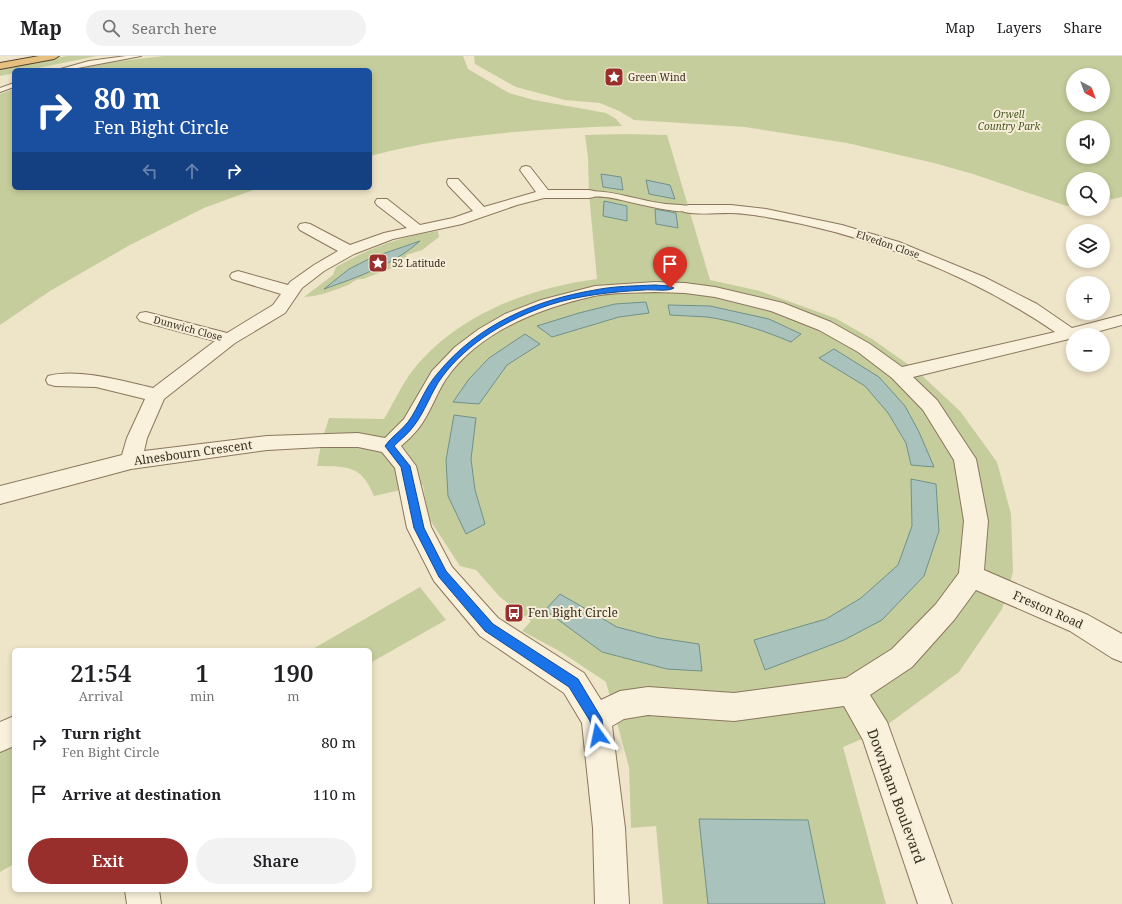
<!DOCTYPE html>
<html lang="en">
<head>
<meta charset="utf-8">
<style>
  body { margin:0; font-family:"Noto Serif",serif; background:#f2f2f2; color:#202124; height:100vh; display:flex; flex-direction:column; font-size:15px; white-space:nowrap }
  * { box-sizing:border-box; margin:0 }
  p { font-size:13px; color:#757577 }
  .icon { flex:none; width:22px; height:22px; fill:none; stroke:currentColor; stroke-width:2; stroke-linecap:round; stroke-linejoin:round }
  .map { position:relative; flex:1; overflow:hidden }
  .sheet { position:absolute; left:12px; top:592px; width:360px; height:244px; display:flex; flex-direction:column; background:#fff; border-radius:6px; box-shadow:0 2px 6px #0003 }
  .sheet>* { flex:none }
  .hud { position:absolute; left:12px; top:12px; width:360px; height:122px; border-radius:6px; box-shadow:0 2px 6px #0003; background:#1a4fa0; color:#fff; overflow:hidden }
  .needle { width:26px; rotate:139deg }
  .fabs { position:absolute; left:1066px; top:12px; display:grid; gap:8px }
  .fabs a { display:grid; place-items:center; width:44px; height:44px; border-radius:50%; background:#fff; box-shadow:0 2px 6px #0003; font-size:20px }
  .pin { position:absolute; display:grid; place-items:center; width:34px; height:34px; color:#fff; margin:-41px -17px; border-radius:50% 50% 50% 0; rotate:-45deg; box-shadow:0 0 4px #0007 }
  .pin .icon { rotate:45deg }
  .me { position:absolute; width:44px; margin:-22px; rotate:348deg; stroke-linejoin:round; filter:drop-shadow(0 0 3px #0008) }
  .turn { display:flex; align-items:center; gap:14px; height:84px; padding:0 16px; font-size:18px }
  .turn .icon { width:52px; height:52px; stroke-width:2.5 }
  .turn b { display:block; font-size:28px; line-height:34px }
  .lanes { display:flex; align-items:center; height:38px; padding:0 16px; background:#0003; justify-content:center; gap:20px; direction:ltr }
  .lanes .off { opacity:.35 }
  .eta { display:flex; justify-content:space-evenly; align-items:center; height:68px; text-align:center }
  .eta b { font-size:24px; font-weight:600; line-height:28px }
  .primary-button { display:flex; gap:8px; margin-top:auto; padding:8px 16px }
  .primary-button a { flex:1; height:46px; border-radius:24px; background:#992f2d; color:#fff; font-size:16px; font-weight:600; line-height:46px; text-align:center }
  .primary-button a+a { background:#f2f2f2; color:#202124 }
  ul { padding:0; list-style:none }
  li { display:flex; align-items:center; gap:12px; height:52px; padding:0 16px }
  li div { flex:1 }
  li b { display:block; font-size:15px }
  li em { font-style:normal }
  header { display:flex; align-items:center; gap:24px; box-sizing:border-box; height:56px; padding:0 20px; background:#fff; border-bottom:1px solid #e0e0e0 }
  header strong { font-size:19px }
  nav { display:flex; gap:22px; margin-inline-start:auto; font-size:14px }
  .search { width:280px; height:36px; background:#f2f2f2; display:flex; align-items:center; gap:10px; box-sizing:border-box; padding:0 14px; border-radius:22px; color:#757577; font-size:15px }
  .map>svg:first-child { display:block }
</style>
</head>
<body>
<header>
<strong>Map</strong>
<div class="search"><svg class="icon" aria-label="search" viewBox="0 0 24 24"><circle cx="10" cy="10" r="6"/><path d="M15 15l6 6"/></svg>Search here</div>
<nav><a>Map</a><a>Layers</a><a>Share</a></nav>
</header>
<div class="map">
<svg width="1122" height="848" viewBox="0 0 1122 848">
  <rect width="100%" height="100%" fill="#eee4c8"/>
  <g fill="#c6cd9c" fill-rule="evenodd">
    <polygon points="67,0 97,0 28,14 14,14 14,17 0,20 0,12"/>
    <path d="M164,0H463L468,13L509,37L534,44L606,57L616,63L622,70C537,73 452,78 370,100V14H73L112,6Z"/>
    <path d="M474,0H1122V141L1103,145V123H1073V149L1067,150L973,118L934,107L847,87L745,71L634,64L619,55L600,47L565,44L516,31L475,8ZM1073,19H1103V49H1073ZM1073,71H1103V101H1073Z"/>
    <polygon points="14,33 14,132 259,132 204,152 130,189 50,235 0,269 0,38"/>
    <path d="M626,78L667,79L710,224L760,235L835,262L872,283L916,314L960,355L997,406L1011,458L1013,515L1008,536L1002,553L959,616L876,677L843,691L886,848H663L656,770L631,772L629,711L606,626L561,596L522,575L531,565L500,541L476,514L460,510L428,461L423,429L374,440C361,408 347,411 317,410L322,384L329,362L384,363C393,348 402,328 413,314C458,258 529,232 597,223L589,138L588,101L585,79Z"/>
    <path d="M438,175L439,181L422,194L406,199L407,202L395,211L363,223C355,222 352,228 345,230C331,236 318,240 304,241L333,219L336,211C369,192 402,180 438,175Z"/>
    <polygon points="420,531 446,564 370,607 370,594 311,594"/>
    <polygon points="14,690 14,808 0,816 0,697"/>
  </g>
  <g fill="#a9c3bc" stroke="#6f918a">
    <polygon points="601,118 621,121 623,134 603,131"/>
    <polygon points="646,124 670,129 675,143 649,138"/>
    <polygon points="604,145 627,150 627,165 603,160"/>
    <polygon points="655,153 676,157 678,172 656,168"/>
    <path d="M420,185C393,209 358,221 324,233L349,213L371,202Z"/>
    <polygon points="646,246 649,257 619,261 552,281 537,270 579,257 615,248"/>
    <path d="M668,249L710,250L737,256L769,263L801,278L791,286C765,275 735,265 707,261C695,260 682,260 670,259Z"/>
    <polygon points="525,278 540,288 507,309 479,348 453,346 469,323 489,302"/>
    <polygon points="834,293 879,321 905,350 919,376 934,411 911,409 906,387 888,357 865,330 819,302"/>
    <polygon points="454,359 476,362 471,403 475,434 485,468 466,478 448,440 446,404"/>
    <polygon points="911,423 936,428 939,475 924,520 882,564 844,584 765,614 754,584 826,563 861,542 898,509 912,470"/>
    <polygon points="560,538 617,571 659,582 699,588 702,615 667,613 602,596 545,554"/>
    <polygon points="699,763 808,764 825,848 708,848"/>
  </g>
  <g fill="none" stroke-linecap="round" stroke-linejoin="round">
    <defs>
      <g id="service">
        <polygon points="126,0 141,0 67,14 57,14 89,5"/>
        <polygon points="14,27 14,31 0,36 0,32"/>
        <path d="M589,135C616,135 640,145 666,148C674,149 688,148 693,153C684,162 620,142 605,141C598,140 592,141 586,140L585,138Z"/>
      </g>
      <g id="minor">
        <path d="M526,110L530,111L548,134H589L594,135L596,138L594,141L589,142H544L517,149L462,168L393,183L354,198L324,215L302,232L285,257L235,287L164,343L147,382L144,395L267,380L358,377L385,382L404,363L432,315L455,291L479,273L505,258L541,244L595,230L655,226L685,227L715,231L783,247L831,266L870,288L902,311L1055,276C970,218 867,178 766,161C754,159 742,157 730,157C715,157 698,159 684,156L682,153L684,150L689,149H731L766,153L842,169L899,186L984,221L1037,248L1072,272L1122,259V269L1085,279H1073V282L913,321L937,344L976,403L988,465L984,514L1088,559L1122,578V606L1112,602L1070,575L976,534L954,564L912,611L870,639L887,666L891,677L952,848H918L863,684L844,650L734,665L648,659L624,663L612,670L625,772L629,848H595L593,772L582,667L564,637L480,580L434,525L407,472L395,412L382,396L358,391H322L267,394L131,413L0,448V430L122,399L127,382L145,343L96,331L55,330L48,328L46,324L48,320C78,312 123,325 153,332L215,285L140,265L137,261L140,257L146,256L227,277L273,249L281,238L232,223L230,220L232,217L238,215L288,229L290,226L314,209L338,195L300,174L298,171L300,168L305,167L310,168L350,189L384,177L407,172L377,149L375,146L377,143H387L420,169L453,162L473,155L448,129L447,126L448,123H458L484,151L536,136L520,114L522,111ZM655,236L685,237L715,241L771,255L819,274L858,296L892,322L923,354L954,404L964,465L959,517L936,548L892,593L846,622L734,637L648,631L620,635L601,644L584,617L498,562L452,511L431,471L416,410L401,390C407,385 413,379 418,373C430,358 436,338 446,323C479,275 541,252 594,240C614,236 635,237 655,236Z"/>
        <polygon points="14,660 14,690 0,696 0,666"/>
        <polygon points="125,834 159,834 161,848 127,848"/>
      </g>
      <polygon id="trunk" points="39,0 59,0 54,3 0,13 0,7"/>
    </defs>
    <use href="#service" stroke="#8b765d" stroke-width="2"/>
    <use href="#minor" stroke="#8b765d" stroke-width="2"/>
    <use href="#trunk" stroke="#594431" stroke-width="2"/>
    <use href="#service" fill="#f9f1dc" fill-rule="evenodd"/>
    <use href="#minor" fill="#f9f1dc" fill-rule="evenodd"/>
    <use href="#trunk" fill="#e6c07e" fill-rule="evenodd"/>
  </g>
  <path fill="#1a73e8" stroke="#114b97" d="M655,229L670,230L674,232C668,236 652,233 644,234C611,236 580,239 549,249C508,263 468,286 442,321C431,336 425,356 413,371C408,378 400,384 394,390L410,410L424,472L446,515L493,568L578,623L602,663L604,679L602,683L598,685L594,683L590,665L569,631L485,575L439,521L414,472L401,411L385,390C391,381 401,375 408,366C419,351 425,331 438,317C477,269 535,244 595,234C614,230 635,230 655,229Z"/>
  <defs>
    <symbol id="sight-square" viewBox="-11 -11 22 22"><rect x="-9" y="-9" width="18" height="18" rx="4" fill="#992f2d" stroke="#f6eed8"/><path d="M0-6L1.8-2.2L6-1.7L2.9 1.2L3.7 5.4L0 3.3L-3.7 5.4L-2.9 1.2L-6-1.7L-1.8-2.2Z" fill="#fff"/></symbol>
    <symbol id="bus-square" viewBox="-11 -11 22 22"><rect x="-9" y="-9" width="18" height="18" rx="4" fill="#992f2d" stroke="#f6eed8"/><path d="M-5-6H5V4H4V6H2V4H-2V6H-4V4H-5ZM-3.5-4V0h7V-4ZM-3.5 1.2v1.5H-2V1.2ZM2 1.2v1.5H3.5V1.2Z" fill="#fff"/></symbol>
  </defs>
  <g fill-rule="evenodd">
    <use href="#sight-square" x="603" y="10" width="22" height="22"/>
    <use href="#sight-square" x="367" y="196" width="22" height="22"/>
    <use href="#bus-square" x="503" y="546" width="22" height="22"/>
  </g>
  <g text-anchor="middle" stroke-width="4" stroke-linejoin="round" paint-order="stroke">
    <g font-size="10" fill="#3b2e20" stroke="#f6eed8" text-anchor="start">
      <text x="628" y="25">Green Wind</text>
      <text x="392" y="211">52 Latitude</text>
    </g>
    <g font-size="10" font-style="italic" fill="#4a5727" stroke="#f6eed8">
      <text x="1009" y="62">Orwell<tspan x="1009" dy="12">Country Park</tspan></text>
    </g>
    <g font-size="10" fill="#3b2e20" stroke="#f6eed8">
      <text transform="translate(888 188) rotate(19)" y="4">Elvedon Close</text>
      <text transform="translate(188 272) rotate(15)" y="4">Dunwich Close</text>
    </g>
    <g font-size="12" fill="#3b2e20" stroke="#f6eed8">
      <text transform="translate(193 397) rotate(-8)" y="4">Alnesbourn Crescent</text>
      <text transform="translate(1048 554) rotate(24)" y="4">Freston Road</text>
    </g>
    <g font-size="12" fill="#3b2e20" stroke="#f6eed8" text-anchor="start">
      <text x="528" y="561">Fen Bight Circle</text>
    </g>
    <g font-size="14" fill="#3b2e20" stroke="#f6eed8">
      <text transform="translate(896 740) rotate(70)" y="5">Downham Boulevard</text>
    </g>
  </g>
</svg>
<div class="fabs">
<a><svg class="needle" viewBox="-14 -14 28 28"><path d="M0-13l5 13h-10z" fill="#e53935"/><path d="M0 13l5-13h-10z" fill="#757577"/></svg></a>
<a><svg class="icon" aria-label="sound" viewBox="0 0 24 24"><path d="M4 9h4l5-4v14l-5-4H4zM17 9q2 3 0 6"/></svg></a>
<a><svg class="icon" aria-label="search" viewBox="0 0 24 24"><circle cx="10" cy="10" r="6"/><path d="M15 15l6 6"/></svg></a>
<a><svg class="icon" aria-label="layers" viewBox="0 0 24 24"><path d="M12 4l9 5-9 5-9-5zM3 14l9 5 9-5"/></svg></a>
<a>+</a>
<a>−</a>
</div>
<div class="pin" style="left:670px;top:232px;background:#d93025"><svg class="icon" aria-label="arrive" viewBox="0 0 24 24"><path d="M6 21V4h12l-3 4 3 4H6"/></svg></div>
<svg class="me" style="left:598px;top:679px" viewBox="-20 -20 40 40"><path d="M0-17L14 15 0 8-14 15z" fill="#1a73e8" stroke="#fff" stroke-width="4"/></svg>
<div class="hud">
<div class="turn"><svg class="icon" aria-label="right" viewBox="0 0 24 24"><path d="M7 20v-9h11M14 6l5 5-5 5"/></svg><div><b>80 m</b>Fen Bight Circle</div></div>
<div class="lanes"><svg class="icon off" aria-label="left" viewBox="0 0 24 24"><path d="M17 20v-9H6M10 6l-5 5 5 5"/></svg><svg class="icon off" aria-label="ahead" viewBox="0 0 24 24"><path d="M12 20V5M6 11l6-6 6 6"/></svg><svg class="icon" aria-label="right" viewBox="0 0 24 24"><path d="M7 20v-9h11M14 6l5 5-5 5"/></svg></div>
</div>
<section class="sheet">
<div class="eta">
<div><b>21:54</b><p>Arrival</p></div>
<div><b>1</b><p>min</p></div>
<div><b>190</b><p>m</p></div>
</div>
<ul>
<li><svg class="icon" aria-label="right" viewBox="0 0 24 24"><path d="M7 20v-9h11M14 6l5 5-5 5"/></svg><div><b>Turn right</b><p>Fen Bight Circle</p></div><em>80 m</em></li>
<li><svg class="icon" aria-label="arrive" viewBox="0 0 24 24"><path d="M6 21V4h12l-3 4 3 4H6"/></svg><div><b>Arrive at destination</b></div><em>110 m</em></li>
</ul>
<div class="primary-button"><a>Exit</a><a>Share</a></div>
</section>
</div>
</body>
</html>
